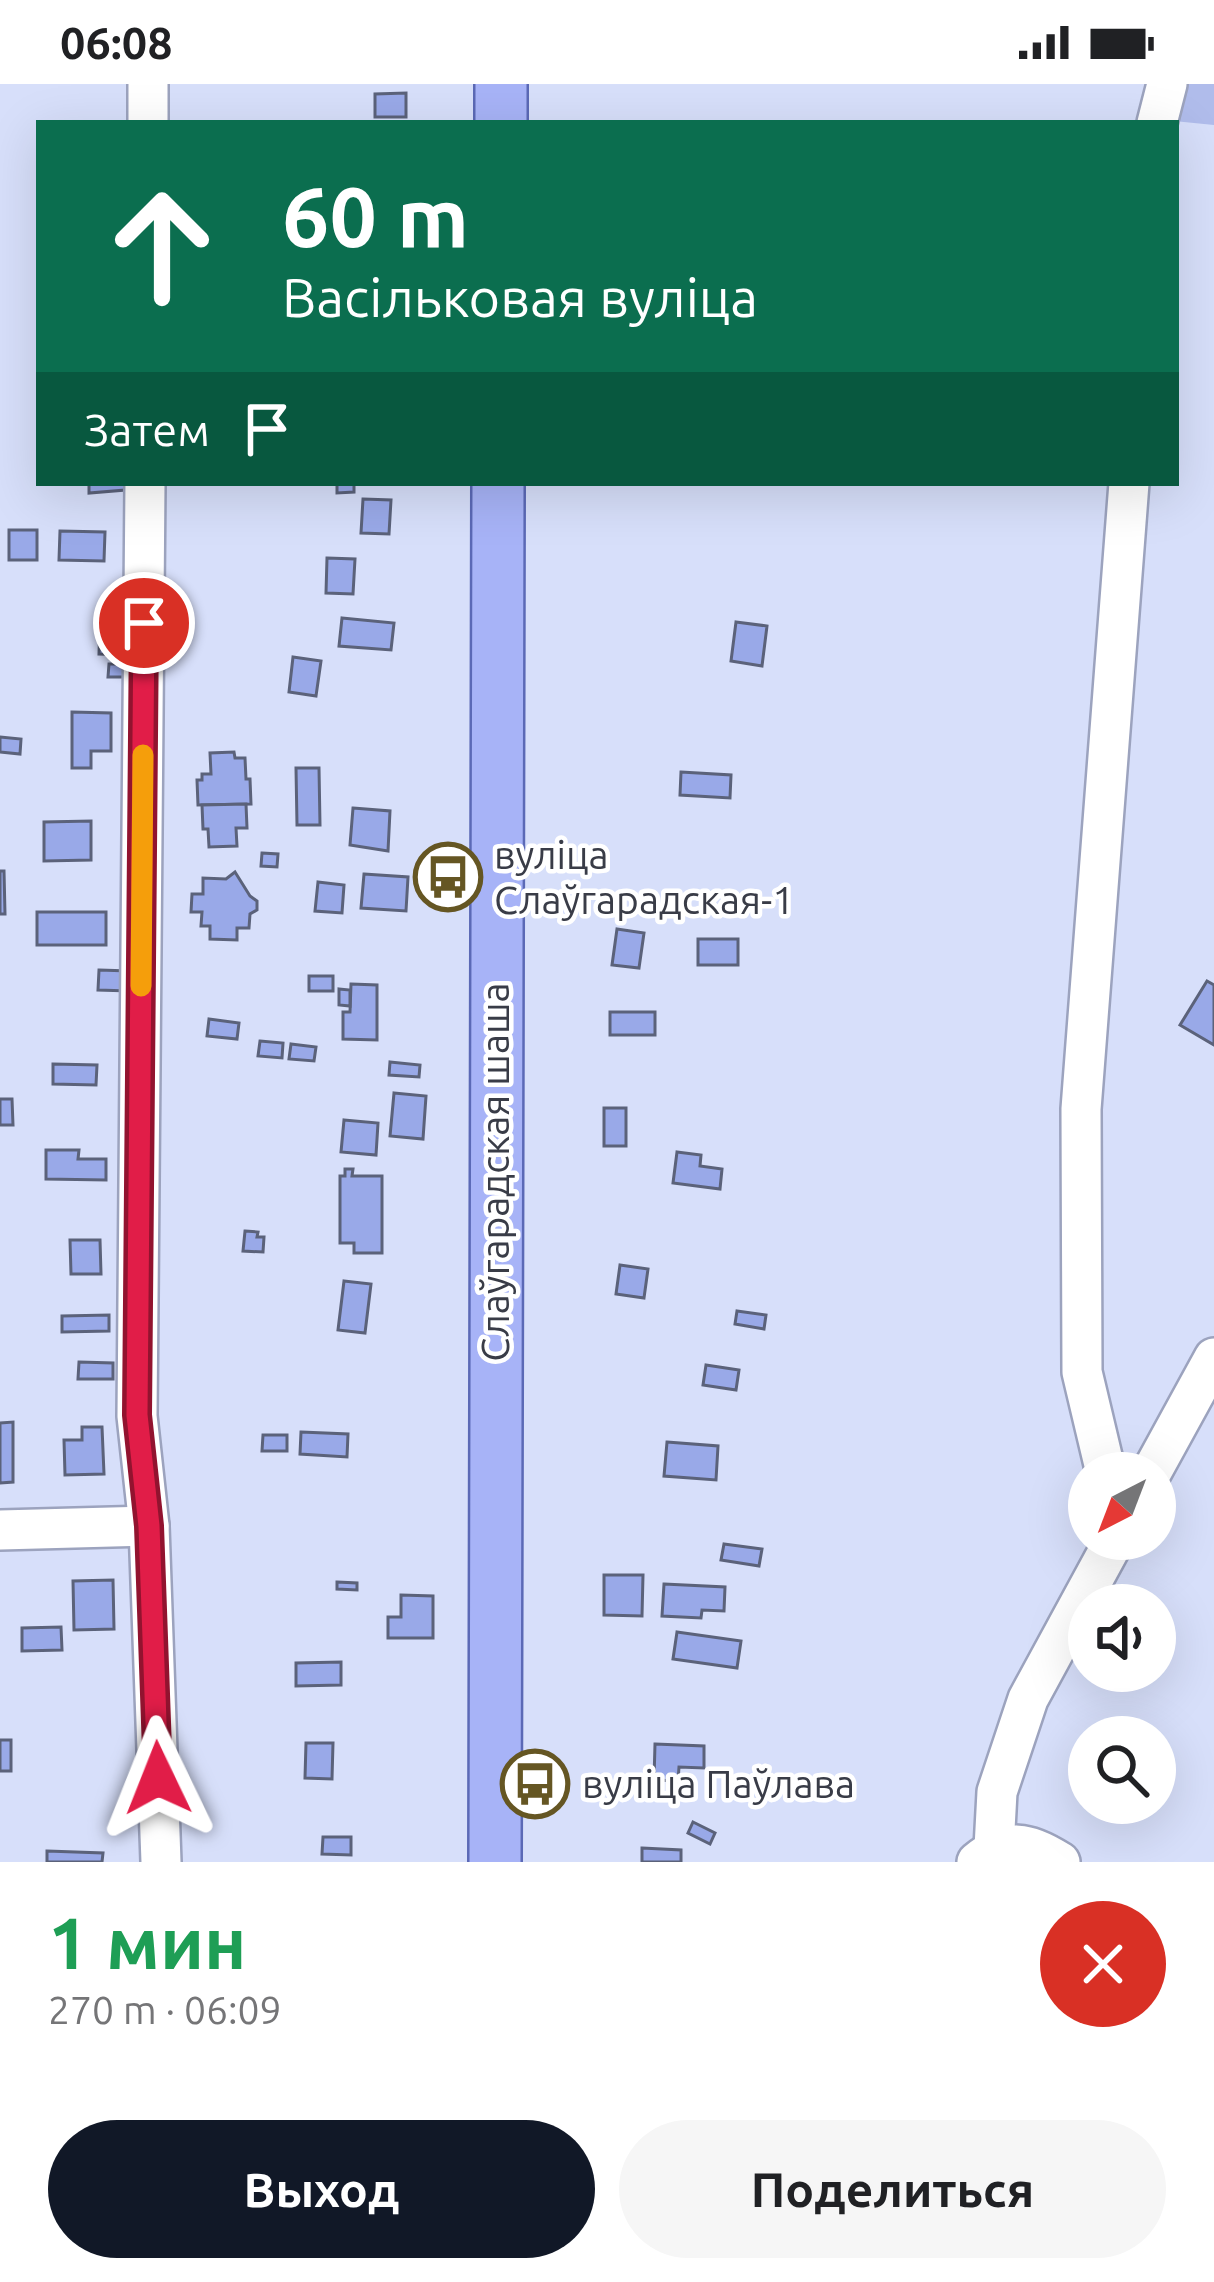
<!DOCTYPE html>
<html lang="ru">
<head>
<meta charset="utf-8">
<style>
  body { margin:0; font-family:Ubuntu,sans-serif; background:#f6f6f6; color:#202124; height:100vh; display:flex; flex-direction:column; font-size:45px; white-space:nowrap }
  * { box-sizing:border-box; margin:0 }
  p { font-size:39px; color:#757577 }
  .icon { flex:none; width:66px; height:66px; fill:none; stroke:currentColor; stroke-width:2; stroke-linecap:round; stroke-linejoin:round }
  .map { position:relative; height:1778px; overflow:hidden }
  .panel { display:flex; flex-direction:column; background:#fff; flex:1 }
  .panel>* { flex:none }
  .guide { position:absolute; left:36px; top:36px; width:1143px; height:366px; border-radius:0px; box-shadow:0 12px 48px #0002; background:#0b6e4f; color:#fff; overflow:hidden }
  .needle { width:78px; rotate:222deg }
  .controls { position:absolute; left:1068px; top:1368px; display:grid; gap:24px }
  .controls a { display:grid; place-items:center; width:108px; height:108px; border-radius:50%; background:#fff; box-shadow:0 12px 48px #0002; font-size:60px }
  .pin { position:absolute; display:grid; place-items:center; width:102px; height:102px; color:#fff; margin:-51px; border:6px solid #fff; border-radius:50%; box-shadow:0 3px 12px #0007 }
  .me { position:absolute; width:132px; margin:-66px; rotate:358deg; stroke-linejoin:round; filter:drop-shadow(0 0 9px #0008) }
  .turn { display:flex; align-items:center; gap:42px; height:252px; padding:0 48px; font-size:54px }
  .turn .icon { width:156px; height:156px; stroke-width:2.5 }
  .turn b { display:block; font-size:84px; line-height:102px }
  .then { display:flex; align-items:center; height:114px; padding:0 48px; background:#0003; gap:24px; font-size:45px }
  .round { display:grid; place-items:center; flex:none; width:126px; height:126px; border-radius:63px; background:#f6f6f6 }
  .head { display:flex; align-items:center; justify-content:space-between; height:204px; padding:0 48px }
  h1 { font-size:72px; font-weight:600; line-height:90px; color:#1e9e55 }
  .primary-button { display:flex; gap:24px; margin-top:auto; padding:24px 48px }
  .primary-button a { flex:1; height:138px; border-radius:72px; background:#111827; color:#fff; font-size:48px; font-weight:600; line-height:138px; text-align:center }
  .primary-button a+a { background:#f6f6f6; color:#202124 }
  .status { display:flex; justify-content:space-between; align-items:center; height:84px; padding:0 60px; background:#fff; direction:ltr }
  .status svg { height:33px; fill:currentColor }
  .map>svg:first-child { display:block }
</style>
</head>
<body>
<div class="status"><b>06:08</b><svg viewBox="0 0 49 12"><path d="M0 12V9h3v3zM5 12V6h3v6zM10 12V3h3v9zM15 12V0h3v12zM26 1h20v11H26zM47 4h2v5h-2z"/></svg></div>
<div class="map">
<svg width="1214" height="1778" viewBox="0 0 1214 1778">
  <rect width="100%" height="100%" fill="#d7dffa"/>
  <polygon fill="#b0bceb" points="1183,0 1214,0 1214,41 1174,37"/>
  <g fill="#99a9e8" stroke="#5b627a" stroke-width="3">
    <polygon points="406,9 406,33 375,33 375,10"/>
    <polygon points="89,399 125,399 125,406 89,409"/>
    <polygon points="337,399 354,399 354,408 337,409"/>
    <polygon points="363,415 391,416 389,450 361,449"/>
    <rect x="9" y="446" width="28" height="30"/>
    <polygon points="60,447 105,448 104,477 59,476"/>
    <polygon points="327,474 355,475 353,510 326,509"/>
    <polygon points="342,534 394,539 391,566 339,562"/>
    <polygon points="100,537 132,538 132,571 99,570"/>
    <polygon points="736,538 767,542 762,582 731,577"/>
    <polygon points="293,573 321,577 316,612 289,608"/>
    <polygon points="109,580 130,580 130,593 108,593"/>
    <polygon points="72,628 111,629 111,667 91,667 91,684 72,684"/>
    <polygon points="0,653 21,655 20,670 0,668"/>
    <polygon points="234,668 235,674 245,674 246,695 250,695 251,720 198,721 197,696 202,696 202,690 211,690 210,669"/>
    <polygon points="296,684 319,684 320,741 297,741"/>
    <polygon points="681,688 731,691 730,714 680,711"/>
    <polygon points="246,720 247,744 236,744 237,762 209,763 208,745 203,745 202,721"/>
    <polygon points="353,724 390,727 388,767 350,761"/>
    <polygon points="91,737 91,776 44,777 44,738"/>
    <polygon points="262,769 278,770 277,783 261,782"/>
    <polygon points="0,787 4,787 5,830 0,830"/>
    <polygon points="235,788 250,812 257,817 257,826 250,830 249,844 237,844 237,856 210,855 210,842 201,842 202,828 191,828 192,810 203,810 203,794 226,795"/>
    <polygon points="364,790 408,793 406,827 361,824"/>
    <polygon points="318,798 344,801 342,829 315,827"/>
    <rect x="37" y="828" width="69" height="33"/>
    <polygon points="617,845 644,849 639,884 612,881"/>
    <rect x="698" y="855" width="40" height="26"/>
    <polygon points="99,886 129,887 129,907 98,906"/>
    <rect x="309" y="892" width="24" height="15"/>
    <polygon points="1207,897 1214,901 1214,961 1180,941"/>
    <polygon points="351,900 377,901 377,956 343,955 343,928 350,928"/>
    <polygon points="339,905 350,906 350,922 339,921"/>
    <rect x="610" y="928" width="45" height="23"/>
    <polygon points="209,935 239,939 237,955 207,952"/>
    <polygon points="260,957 283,959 282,974 258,972"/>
    <polygon points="291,960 316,963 314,977 289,975"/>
    <polygon points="390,978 420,981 419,993 389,991"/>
    <polygon points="53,980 97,981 96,1001 53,1000"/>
    <polygon points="394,1009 426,1012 423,1055 390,1052"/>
    <polygon points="0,1015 12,1015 13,1041 0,1041"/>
    <rect x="604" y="1024" width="22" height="38"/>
    <polygon points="344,1036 378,1039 376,1071 341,1068"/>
    <polygon points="46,1066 79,1066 78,1075 106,1075 106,1096 46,1095"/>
    <polygon points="677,1068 701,1071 700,1082 722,1085 720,1105 673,1099"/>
    <polygon points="345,1085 353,1085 352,1092 382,1092 382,1169 354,1169 354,1159 340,1159 340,1092 345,1092"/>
    <polygon points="245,1147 258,1148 257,1153 264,1153 263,1168 243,1167"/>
    <polygon points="70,1156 100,1156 101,1190 71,1190"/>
    <polygon points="620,1181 648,1185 644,1214 616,1210"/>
    <polygon points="344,1197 371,1200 365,1249 338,1246"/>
    <polygon points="737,1227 766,1231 764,1245 735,1240"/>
    <polygon points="109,1231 109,1247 62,1248 62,1232"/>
    <polygon points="79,1278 113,1279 113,1295 78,1295"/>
    <polygon points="706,1281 739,1286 736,1306 703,1301"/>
    <polygon points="13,1338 13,1398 0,1399 0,1339"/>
    <polygon points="82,1343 102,1343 104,1390 65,1391 64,1356 82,1356"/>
    <polygon points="301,1348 348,1350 347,1373 300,1370"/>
    <polygon points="263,1351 287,1351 287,1367 262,1367"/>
    <polygon points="667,1358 718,1362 716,1396 664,1392"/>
    <polygon points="724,1460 762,1465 759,1482 721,1476"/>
    <polygon points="604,1491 643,1491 642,1532 604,1531"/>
    <polygon points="113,1496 114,1545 74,1546 73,1497"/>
    <polygon points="337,1498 357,1499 357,1506 337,1505"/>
    <polygon points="664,1500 725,1503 724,1527 702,1526 701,1534 662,1532"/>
    <polygon points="401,1511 433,1512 433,1554 388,1554 388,1533 401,1533"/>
    <polygon points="61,1543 62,1566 22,1567 22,1544"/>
    <polygon points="677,1548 741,1557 737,1584 673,1575"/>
    <polygon points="341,1578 341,1601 296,1602 296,1579"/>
    <rect x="0" y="1656" width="11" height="31"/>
    <polygon points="306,1659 333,1659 332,1695 305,1694"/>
    <polygon points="655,1660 704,1662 704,1684 679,1683 678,1697 654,1696"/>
    <polygon points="693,1738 715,1749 710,1760 688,1749"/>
    <polygon points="323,1753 351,1753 351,1771 322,1770"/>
    <polygon points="642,1764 681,1766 681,1778 642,1778"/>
    <polygon points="47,1767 103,1769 102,1778 47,1778"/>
  </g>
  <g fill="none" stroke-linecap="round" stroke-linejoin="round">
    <defs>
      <g id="minor">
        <polyline points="148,39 148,0"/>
        <polyline points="1157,39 1167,0"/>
        <polyline points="145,399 137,1332 149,1442 161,1778"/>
        <polyline points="1106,1389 1082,1288 1081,1025 1129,399"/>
        <polyline points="1151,1389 1214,1274"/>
        <polyline points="0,1446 149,1442"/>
        <polyline points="994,1764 997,1708 1028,1615 1115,1455"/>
        <path d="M977,1778C1007,1753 1029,1758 1060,1778"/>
      </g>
      <g id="major">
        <polyline points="501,39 501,0"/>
        <polyline points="495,1778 498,399"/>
      </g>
    </defs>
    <use href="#minor" stroke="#9ca3be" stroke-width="44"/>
    <use href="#major" stroke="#5b69b6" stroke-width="56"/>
    <use href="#minor" stroke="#fff" stroke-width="39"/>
    <use href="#major" stroke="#a7b3f7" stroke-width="51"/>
  </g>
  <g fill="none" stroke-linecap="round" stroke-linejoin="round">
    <defs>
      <polyline id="route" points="144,539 137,1331 149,1442 158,1694"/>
    </defs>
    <use href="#route" stroke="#92132f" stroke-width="30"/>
    <use href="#route" stroke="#e11d48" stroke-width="21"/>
    <polyline stroke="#f59e0b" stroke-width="21" points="141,902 143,671"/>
  </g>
  <defs>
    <symbol id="bus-ring" viewBox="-11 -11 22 22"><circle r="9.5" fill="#fff" stroke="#655623" stroke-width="1.5"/><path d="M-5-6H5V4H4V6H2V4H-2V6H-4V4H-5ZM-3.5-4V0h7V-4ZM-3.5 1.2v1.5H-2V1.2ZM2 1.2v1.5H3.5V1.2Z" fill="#655623"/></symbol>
  </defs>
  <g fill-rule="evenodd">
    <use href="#bus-ring" x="410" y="755" width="76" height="76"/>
    <use href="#bus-ring" x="497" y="1662" width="76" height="76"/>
  </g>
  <g text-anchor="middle" stroke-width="9" stroke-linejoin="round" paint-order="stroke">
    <g font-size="39" fill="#393c47" stroke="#fff" text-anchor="start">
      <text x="494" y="785">вуліца<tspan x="494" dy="45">Слаўгарадская-1</tspan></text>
      <text x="582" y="1714">вуліца Паўлава</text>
    </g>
    <g font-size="39" fill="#393c47" stroke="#fff">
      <text transform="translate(495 1088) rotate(-90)" y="14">Слаўгарадская шаша</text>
    </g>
  </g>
</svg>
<div class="controls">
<a><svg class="needle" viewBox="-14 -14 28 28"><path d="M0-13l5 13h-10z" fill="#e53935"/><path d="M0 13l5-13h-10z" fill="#757577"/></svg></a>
<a><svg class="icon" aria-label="sound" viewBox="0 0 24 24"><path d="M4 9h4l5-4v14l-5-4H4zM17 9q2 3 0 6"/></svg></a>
<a><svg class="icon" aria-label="search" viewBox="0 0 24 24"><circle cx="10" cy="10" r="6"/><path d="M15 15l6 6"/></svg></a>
</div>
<div class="pin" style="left:144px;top:539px;background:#d93025"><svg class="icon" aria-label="arrive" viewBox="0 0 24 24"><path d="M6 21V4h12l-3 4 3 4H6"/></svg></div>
<svg class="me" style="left:158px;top:1694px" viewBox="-20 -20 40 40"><path d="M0-17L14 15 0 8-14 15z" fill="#e11d48" stroke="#fff" stroke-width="4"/></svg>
<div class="guide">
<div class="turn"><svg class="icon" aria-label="ahead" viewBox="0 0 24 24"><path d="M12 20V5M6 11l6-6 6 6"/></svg><div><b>60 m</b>Васільковая вуліца</div></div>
<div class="then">Затем<svg class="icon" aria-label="arrive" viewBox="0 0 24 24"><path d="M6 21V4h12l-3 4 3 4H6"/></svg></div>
</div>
</div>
<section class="panel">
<div class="head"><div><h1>1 мин</h1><p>270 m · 06:09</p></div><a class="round" style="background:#d93025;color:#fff"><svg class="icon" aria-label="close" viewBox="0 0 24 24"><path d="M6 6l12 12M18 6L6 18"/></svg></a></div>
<div class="primary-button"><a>Выход</a><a>Поделиться</a></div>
</section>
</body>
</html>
